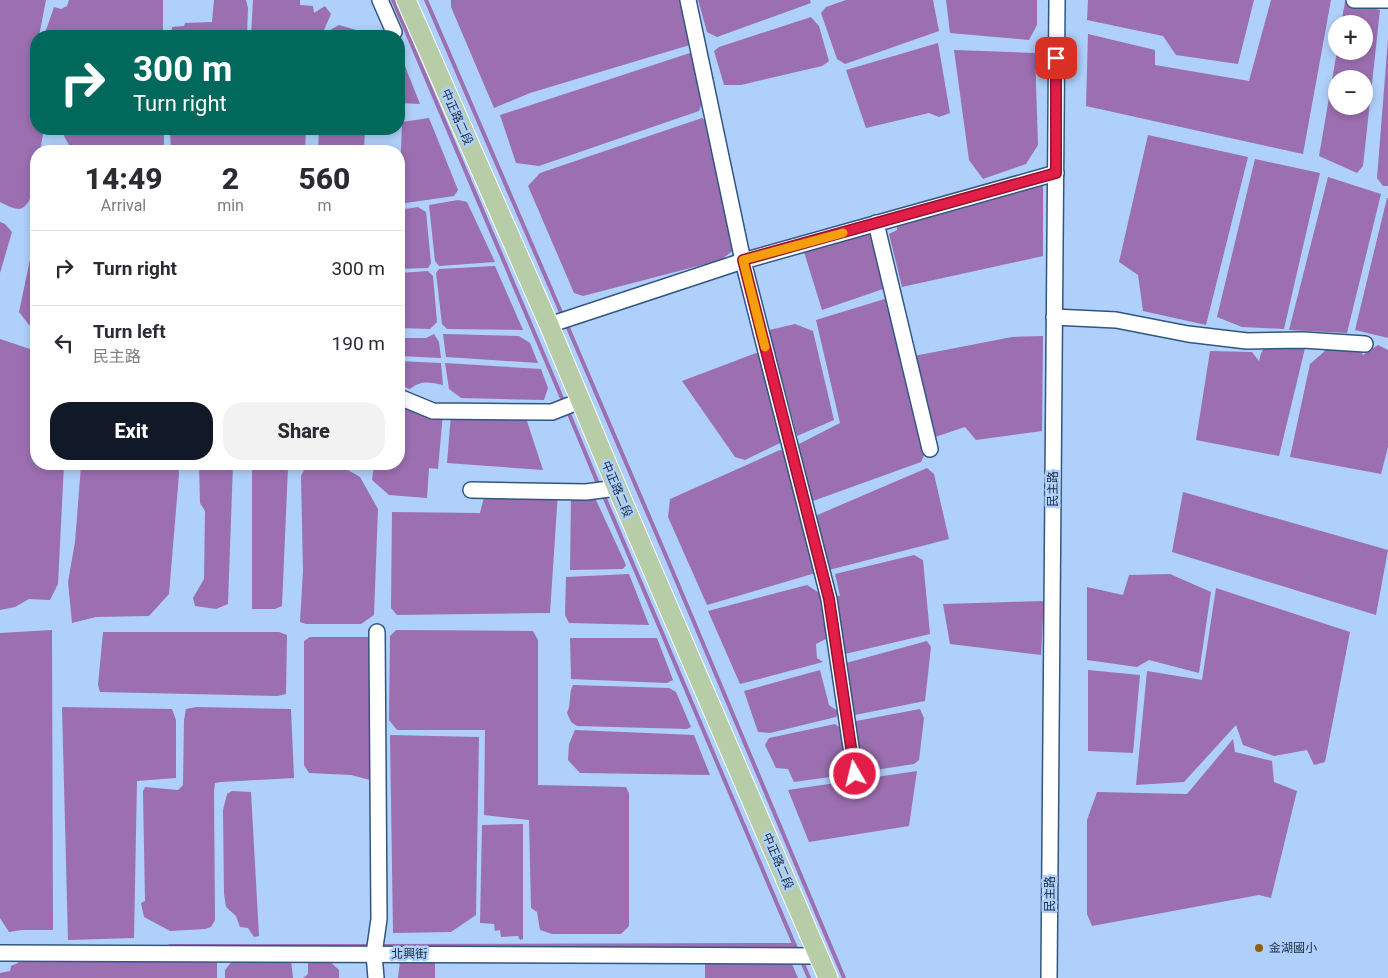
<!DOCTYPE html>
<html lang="en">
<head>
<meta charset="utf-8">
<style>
  body { margin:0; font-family:Roboto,"Noto Sans TC",sans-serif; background:#f2f2f3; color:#2b2b33; height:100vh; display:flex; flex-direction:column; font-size:19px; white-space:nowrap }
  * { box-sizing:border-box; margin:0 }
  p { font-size:16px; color:#7c7c81 }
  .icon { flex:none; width:28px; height:28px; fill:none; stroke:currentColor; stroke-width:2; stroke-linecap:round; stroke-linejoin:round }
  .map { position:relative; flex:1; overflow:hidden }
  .side { position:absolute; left:30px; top:145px; width:375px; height:325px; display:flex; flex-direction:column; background:#fff; border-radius:20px; box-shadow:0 2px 8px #0003 }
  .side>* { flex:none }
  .hud { position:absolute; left:30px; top:30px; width:375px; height:105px; border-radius:20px; box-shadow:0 2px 8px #0003; background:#00695c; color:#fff; overflow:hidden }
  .buttons { position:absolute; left:1328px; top:15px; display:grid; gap:10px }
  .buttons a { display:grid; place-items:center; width:45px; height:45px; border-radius:50%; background:#fff; box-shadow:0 2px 8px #0003; font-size:25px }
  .pin { position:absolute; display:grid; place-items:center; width:42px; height:42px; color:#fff; margin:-21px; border-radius:10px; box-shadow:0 2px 8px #0006 }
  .me { position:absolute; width:55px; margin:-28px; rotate:352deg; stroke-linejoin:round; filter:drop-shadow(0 0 4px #0008) }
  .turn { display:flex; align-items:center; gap:18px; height:105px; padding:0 20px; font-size:22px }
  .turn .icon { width:65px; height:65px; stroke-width:2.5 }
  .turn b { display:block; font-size:35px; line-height:42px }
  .eta { display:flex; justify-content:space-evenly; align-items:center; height:85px; text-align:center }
  .eta b { font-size:30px; font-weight:800; line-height:35px }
  .primary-button { display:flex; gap:10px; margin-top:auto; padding:10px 20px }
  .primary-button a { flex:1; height:58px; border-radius:20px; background:#111827; color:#fff; font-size:20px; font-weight:800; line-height:58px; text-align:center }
  .primary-button a+a { background:#f2f2f3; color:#2b2b33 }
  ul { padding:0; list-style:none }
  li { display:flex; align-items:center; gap:15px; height:75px; padding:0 20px; border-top:1px solid #e1e1e2 }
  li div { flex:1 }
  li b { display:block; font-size:19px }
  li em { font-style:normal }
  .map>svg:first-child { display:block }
</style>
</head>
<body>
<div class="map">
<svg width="1388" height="978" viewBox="0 0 1388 978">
  <rect width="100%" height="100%" fill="#afd0fa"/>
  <g fill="#9c6fb1" fill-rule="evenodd">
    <path d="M0,0H46L39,36H36L35,57L36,64V129H44L40,151H36C36,164 36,207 19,209C13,209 6,205 0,202Z"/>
    <polygon points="69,0 163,0 163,36 44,36 54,7 61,9 67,6"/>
    <polygon points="214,0 246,0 248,8 247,36 171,36 172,27 184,26 185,23 212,22"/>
    <polygon points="253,0 300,0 300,5 313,6 314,13 325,6 331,14 324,30 313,33 313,36 251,36"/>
    <polygon points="451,0 683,0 693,44 530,93 494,108 451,7"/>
    <polygon points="698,0 810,0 811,3 717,37 707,32"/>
    <polygon points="846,0 933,0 939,31 845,64 837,59 821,13 826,7"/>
    <polygon points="946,0 1037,0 1037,25 1029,40 950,33"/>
    <polygon points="1088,0 1254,0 1238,64 1176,55 1163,36 1087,20"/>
    <polygon points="1271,0 1331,0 1303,154 1086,106 1088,34 1155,50 1155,65 1249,81"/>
    <path d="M1345,2L1380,10L1363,166L1357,173L1319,156L1337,51H1364V24H1341ZM1336,79H1364V106H1336Z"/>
    <polygon points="811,17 819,26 829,61 822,66 741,85 724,85 714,51 719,47"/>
    <polygon points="339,25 370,34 390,29 393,36 323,36 323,34"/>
    <polygon points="1388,39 1388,186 1383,186 1377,178"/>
    <polygon points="938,43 950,113 939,117 929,113 866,128 846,70"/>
    <polygon points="954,50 1035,53 1038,145 1026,164 983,179 969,160"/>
    <polygon points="399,51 420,104 399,103"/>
    <polygon points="693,52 703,100 699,111 539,166 516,163 500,115"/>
    <polygon points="429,118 458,190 454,196 399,204 402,122"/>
    <polygon points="702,118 711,125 736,248 721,260 583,296 574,293 528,186 540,173"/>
    <polygon points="62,129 164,129 164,151 72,150 65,138"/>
    <polygon points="170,129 306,129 305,151 171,151"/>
    <polygon points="319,129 365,129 364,151 318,151"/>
    <polygon points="1148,135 1248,157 1206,325 1143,311 1138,275 1119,262"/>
    <polygon points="1255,159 1320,173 1284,329 1242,327 1217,317"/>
    <polygon points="1328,177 1381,194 1347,333 1289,330"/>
    <polygon points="1043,181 1043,256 902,287 889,234 897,230 897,222"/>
    <polygon points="1387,198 1388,198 1388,338 1355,330"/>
    <polygon points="458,200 467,202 495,262 439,266 435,261 429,205"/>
    <polygon points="418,207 426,212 431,263 428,268 399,269 399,210"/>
    <polygon points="0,222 5,224 12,232 0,273"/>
    <polygon points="873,228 886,288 822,310 804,252"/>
    <polygon points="36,231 36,328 29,325 19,312"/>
    <polygon points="495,266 523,330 447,329 442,324 436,273 439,269"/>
    <polygon points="428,271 433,276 437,322 430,329 399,328 399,273"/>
    <polygon points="891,297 928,447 921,462 813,501 797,445 840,423 816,320"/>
    <polygon points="795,324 813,331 834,420 797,436 769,330"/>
    <polygon points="434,334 439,342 441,358 399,356 399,338 426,338"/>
    <polygon points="443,334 519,336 530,343 538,363 446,357"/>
    <polygon points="1043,336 1042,431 976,440 965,427 935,437 914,356 1012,337"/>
    <polygon points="0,339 36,351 36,464 64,464 58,584 50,600 29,599 15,607 0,610"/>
    <polygon points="1307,340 1279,456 1196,440 1210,351 1252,352 1259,361 1261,353 1268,342"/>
    <polygon points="1334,343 1359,347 1363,355 1378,345 1388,350 1388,447 1381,474 1290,457 1310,364"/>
    <polygon points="756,353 763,356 782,442 745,460 735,457 682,381"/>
    <path d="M399,361L441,363L443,385C429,382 421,380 410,389L399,385Z"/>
    <polygon points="445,363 541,369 548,388 544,400 461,398 449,389"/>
    <polygon points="399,397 443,413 438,469 429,468 427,498 389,495 372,480 374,464 399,464"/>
    <polygon points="451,414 525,415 543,470 447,463"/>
    <polygon points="780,450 786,451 819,572 707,605 668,517 670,499"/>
    <polygon points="84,464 178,464 179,474 169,594 149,616 96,617 72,623 68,582 75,542 81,466"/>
    <polygon points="199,464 233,464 228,604 216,609 195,606 193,598 204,579 205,511 200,503"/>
    <polygon points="252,464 277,464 288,467 282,606 275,609 252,609"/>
    <polygon points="320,466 348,470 360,477 378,509 374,615 361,624 306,624 300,622 303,571 301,476 304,470"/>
    <polygon points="927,468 934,474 949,539 829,570 815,516"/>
    <polygon points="487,485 558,492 550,613 397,615 391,608 392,512 480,513"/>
    <polygon points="1183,492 1388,550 1376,615 1172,552"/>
    <polygon points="571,495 593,497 596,500 626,565 623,569 570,570"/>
    <polygon points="914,555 923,560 930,634 845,654 832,596 840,596 835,574"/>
    <polygon points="629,574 649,625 569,623 565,615 566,577"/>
    <polygon points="1170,574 1211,592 1199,673 1149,660 1137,667 1087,660 1087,587 1123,595 1129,575"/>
    <polygon points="807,585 821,594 830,637 816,644 817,658 823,662 740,684 708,611"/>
    <polygon points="1216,588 1350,632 1325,762 1314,765 1307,750 1274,756 1243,745 1236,725 1184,782 1136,785 1147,671 1202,680"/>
    <polygon points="1044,601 1041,655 950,644 943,604"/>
    <polygon points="52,630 53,930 22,930 9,932 0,918 0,633"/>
    <polygon points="396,630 533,631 538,640 538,785 626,787 629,793 629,926 621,934 552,934 540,930 537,912 531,908 529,820 484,815 485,730 397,730 389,720 390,636"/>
    <polygon points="103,632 279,632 287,635 286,694 278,696 100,692 98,685"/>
    <polygon points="310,637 370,637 370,780 351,775 309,773 304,765 304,641"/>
    <polygon points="570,638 657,638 673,680 667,683 571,679"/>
    <polygon points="927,641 931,647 925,701 855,715 850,709 846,663"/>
    <polygon points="820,670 829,705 839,712 836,717 770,733 758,732 744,691"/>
    <polygon points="1088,670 1140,675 1133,753 1088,751"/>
    <path d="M573,685L669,688L676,692L691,727L687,729L577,726L571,722L567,713C572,702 568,694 573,685Z"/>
    <polygon points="62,707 172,709 176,720 176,778 137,781 134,938 68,940"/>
    <polygon points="196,707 291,709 294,778 221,782 215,783 214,792 215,920 211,927 205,929 170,931 144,917 141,903 145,901 143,791 145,787 178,790 183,785 184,720 186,709"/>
    <polygon points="920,709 924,718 919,760 914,764 862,772 853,729 856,721"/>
    <polygon points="835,724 842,729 848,770 844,775 794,782 788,769 776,768 765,745 769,738"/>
    <polygon points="575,730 694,735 710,775 580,773 568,760 569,744"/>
    <polygon points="390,735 479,737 476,915 451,932 393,933"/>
    <polygon points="1233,739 1235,752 1272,761 1274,782 1297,791 1271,898 1259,895 1092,926 1087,914 1087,820 1097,792 1187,794"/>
    <polygon points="917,771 909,826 809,842 788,790"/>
    <polygon points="232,791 251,792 259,936 254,937 248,928 240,927 236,916 226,907 224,894 223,810 227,794"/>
    <polygon points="523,824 523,939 520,940 518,936 501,937 500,930 495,931 494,924 480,923 482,825"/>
    <polygon points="21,958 217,958 217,978 0,978 0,973 10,971 11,966 18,963"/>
    <polygon points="308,959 328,960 339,970 339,978 303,978 308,974"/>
    <polygon points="233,960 291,960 293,978 225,978 225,970"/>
    <polygon points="435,960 435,978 398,978 400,961"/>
    <polygon points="705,962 792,964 798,978 705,978"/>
  </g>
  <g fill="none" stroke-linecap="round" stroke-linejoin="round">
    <g stroke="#9c6fb1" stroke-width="4">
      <polyline points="393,0 564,403"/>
      <polyline points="426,0 563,317"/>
      <polyline points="566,323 669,563 844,978"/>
      <polyline points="567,409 599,486"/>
      <polyline points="603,494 798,953"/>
      <polyline points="170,946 373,946"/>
      <polyline points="380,946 795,945"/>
      <polyline points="801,959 809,978"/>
    </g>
    <defs>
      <g id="minor">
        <polyline points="380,0 394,32"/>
        <polyline points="688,0 743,261 829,599 855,774"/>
        <polyline points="1354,0 1388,0"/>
        <polyline points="876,223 930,449"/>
        <polyline points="1054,317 1116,320 1188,334 1247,341 1303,340 1365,344"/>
        <polyline points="549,325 743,261 1056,173"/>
        <polyline points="399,397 433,411 552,412 580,401"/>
        <polyline points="471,490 586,492 617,488"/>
        <polyline points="0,953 819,956"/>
        <polyline points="376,978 374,954 379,919 377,632"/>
        <polyline points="1049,978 1057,0"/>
      </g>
      <polyline id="major" points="406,0 549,325 617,488 828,978"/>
    </defs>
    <use href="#minor" stroke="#315683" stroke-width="18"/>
    <use href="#major" stroke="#fff" stroke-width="21"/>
    <use href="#minor" stroke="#fff" stroke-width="15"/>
    <use href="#major" stroke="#b6cda8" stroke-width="19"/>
  </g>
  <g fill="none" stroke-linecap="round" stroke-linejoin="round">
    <defs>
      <polyline id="route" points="855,774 829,599 743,260 1056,173 1056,58"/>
    </defs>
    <use href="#route" stroke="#92132f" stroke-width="12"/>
    <use href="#route" stroke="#e11d48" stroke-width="9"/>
    <polyline stroke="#f59e0b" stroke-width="9" points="765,347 743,260 843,233"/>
  </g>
  <circle fill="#90610d" stroke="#afd0fa" stroke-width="2" cx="1259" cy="948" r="5"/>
  <g text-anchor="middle" stroke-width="5" stroke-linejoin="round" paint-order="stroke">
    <g font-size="12" fill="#1a2a3e" stroke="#afd0fa">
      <text transform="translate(457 117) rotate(66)" y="4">中正路二段</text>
      <text transform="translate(617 489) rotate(67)" y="4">中正路二段</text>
      <text transform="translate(1053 489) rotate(-90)" y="4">民主路</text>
      <text transform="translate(778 861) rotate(67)" y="4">中正路二段</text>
      <text transform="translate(1050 894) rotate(-90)" y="4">民主路</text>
      <text x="409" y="958">北興街</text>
    </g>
    <g font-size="12" fill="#1a2a3e" stroke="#afd0fa" text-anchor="start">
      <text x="1269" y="952">金湖國小</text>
    </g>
  </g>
</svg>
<div class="buttons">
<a>+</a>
<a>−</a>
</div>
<div class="pin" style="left:1056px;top:58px;background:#d93025"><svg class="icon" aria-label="arrive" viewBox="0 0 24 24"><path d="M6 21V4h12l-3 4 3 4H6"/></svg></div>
<svg class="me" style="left:855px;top:774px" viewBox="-20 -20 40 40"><circle r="17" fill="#e11d48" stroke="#fff" stroke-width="3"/><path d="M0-11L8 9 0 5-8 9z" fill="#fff"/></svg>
<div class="hud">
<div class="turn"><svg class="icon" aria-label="right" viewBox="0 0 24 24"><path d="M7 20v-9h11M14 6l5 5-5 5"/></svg><div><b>300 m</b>Turn right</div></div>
</div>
<section class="side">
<div class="eta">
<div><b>14:49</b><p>Arrival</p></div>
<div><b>2</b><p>min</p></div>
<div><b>560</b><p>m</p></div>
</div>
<ul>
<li><svg class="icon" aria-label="right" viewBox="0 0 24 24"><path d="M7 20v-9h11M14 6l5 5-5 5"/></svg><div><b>Turn right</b></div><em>300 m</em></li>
<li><svg class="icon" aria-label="left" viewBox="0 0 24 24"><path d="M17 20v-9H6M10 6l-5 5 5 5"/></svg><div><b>Turn left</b><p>民主路</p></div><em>190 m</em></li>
</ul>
<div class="primary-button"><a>Exit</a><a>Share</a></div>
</section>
</div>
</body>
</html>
